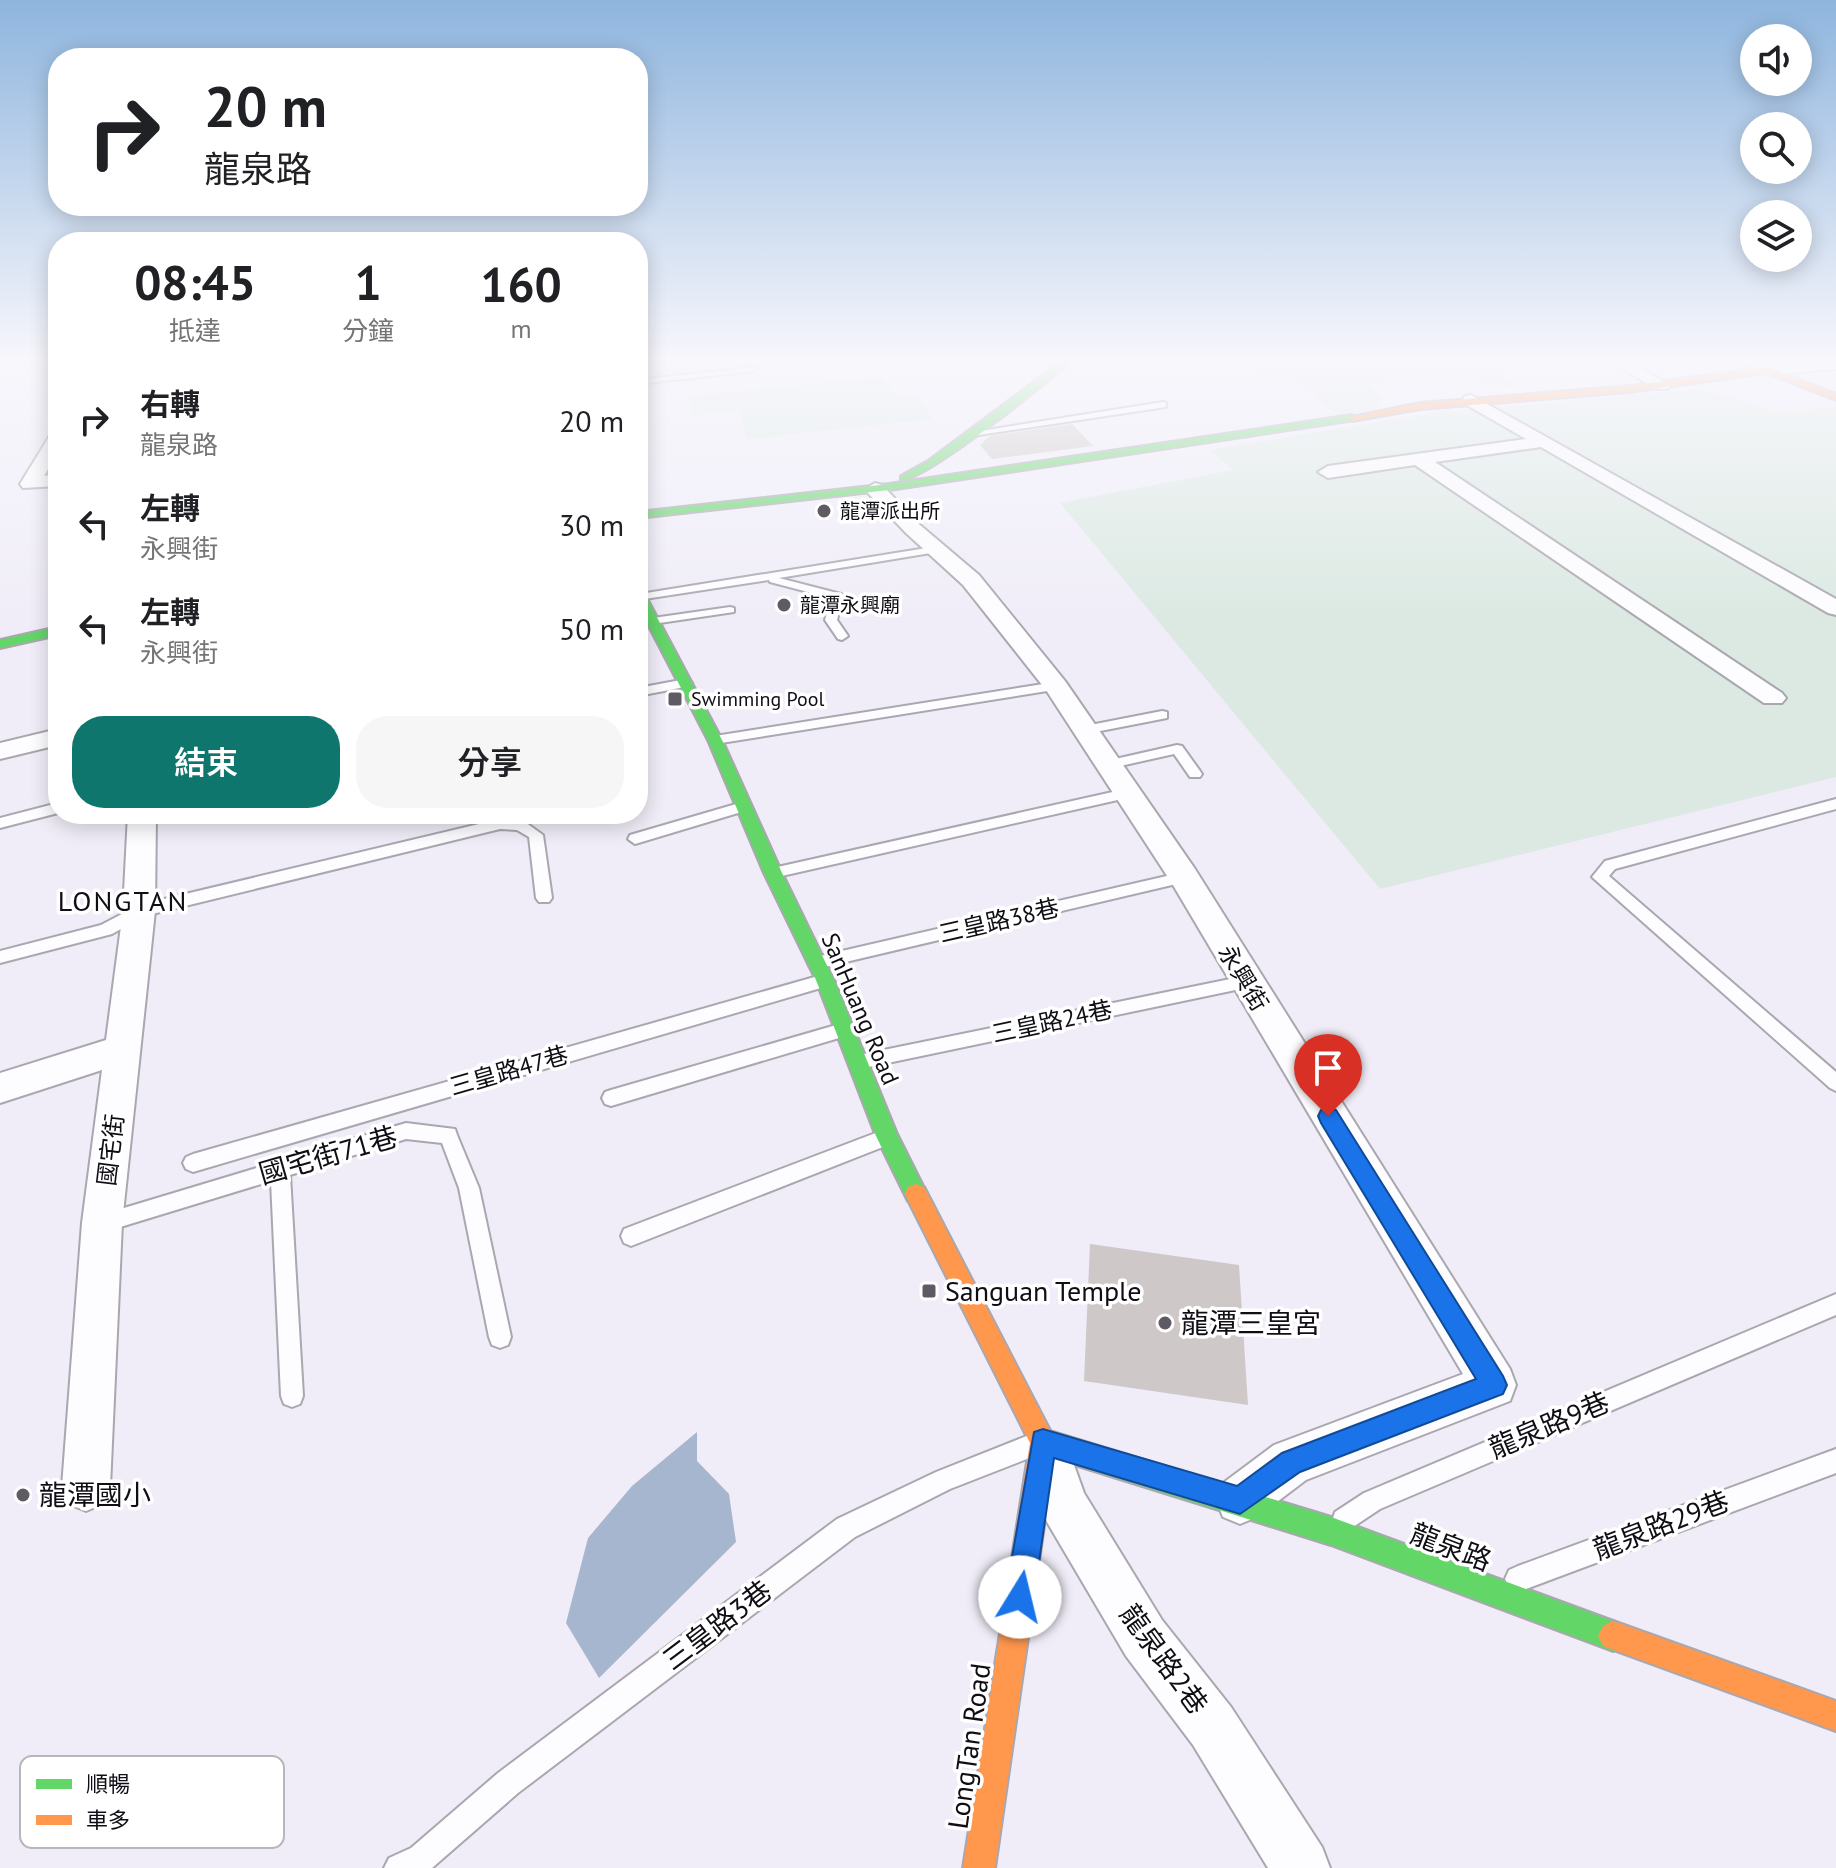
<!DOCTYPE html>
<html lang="zh-TW">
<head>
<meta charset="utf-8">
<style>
  body { margin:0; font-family:"PT Sans","Noto Sans TC",sans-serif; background:#f6f6f6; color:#202124; height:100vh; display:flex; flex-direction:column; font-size:30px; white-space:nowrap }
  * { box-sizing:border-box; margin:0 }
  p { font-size:26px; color:#757577 }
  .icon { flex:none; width:44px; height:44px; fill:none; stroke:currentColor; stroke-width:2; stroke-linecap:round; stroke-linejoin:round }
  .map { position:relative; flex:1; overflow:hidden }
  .panel { position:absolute; left:48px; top:232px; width:600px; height:592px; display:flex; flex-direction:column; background:#fff; border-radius:32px; box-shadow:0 4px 20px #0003 }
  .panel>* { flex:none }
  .top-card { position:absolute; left:48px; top:48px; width:600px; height:168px; border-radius:32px; box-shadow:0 4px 20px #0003; background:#fff; color:#202124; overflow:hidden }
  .tools { position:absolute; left:1740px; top:24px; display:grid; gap:16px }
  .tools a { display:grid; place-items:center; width:72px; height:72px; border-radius:50%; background:#fff; box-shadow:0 4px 20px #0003; font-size:40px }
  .pin { position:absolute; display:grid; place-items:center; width:68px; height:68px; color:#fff; margin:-82px -34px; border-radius:50% 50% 50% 0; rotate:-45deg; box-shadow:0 0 8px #0007 }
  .pin .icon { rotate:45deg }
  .me { position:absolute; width:88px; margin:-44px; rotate:9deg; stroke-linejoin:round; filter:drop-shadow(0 0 6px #0008) }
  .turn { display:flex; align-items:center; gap:28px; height:168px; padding:0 24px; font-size:36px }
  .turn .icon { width:104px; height:104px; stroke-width:2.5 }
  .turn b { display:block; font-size:56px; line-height:68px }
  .eta { display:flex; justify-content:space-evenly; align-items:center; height:136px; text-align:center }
  .eta b { font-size:48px; font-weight:600; line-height:56px }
  .primary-button { display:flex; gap:16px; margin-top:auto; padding:16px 24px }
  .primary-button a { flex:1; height:92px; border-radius:32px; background:#0f766e; color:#fff; font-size:32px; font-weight:600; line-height:92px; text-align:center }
  .primary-button a+a { background:#f6f6f6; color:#202124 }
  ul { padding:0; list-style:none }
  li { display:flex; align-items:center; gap:24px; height:104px; padding:0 24px }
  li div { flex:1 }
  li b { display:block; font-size:30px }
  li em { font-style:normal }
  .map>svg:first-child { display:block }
</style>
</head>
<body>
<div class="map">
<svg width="1836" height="1868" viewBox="0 0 1836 1868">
  <rect width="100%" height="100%" fill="#f0edf8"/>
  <g fill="#dbe9e2">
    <polygon points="638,361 748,361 750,365 638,379"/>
    <polygon points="1252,361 1484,361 1519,389 1462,377 1366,383 1381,398 1376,410 1338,416 1285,371 1265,373"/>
    <polygon points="883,377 897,399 918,397 932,419 747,439 738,411 694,415 689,396"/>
    <polygon points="1699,389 1779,412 1836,407 1836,777 1380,889 1060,503 1233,470 1210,450 1432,413"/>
  </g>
  <polygon fill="#a7b6cf" points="697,1432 697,1461 729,1494 736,1542 599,1678 566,1623 588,1538 632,1486"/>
  <g fill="#cfc8c8">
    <polygon points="1072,424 1093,446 992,459 980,445 990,436"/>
    <polygon points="1090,1244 1239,1265 1248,1405 1084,1381"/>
  </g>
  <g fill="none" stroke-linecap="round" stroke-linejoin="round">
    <defs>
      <g id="lane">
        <polygon points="757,367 754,371 638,384 638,380"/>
        <polygon points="1163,402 1166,403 1166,407 972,436 968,433"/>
        <polygon points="939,546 943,547 943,551 779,578 841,594 843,596 837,620 848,636 842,640 838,639 825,620 831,598 770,582 769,580 638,600 640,594"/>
        <polygon points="730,607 734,608 734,612 653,624 647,621 653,618"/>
        <polygon points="686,679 692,683 690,686 638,696 638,688"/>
        <polygon points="1056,682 1060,683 1060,689 715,744 708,740 715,736"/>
        <polygon points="1162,711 1167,712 1167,718 1085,734 1078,730 1085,726"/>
        <polygon points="1177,745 1182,746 1200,771 1202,774 1200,777 1190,777 1174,754 1107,769 1100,765 1102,762"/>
        <polygon points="1126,789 1133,794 1131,797 773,878 765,873 773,868"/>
        <polygon points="1836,799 1836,809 1615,869 1609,876 1836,1072 1836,1091 1830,1088 1592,877 1605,861"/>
        <polygon points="743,802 748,804 750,807 748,810 635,844 628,839 630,835"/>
        <polygon points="58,803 58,813 0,828 0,818"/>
        <polygon points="500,819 525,822 543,835 552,898 549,902 539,902 536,898 529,837 517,830 500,829 144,916 112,934 0,963 0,951 101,925 139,905"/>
        <polygon points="1184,872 1189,873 1192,877 1189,881 816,969 810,967 808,963 810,959 816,957"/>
        <polygon points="825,974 831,975 833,980 831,985 193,1172 186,1169 183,1163 186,1157 193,1154"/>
        <polygon points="1245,976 1251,977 1253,982 1251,987 1245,988 859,1069 853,1067 850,1062 853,1057 859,1055"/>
        <polygon points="843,1023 849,1025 852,1030 849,1035 611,1106 605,1104 602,1098 605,1092 611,1090"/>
        <polygon points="406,1123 455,1129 457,1135 479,1188 511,1337 508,1345 500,1348 492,1345 489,1337 459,1188 442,1143 406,1139 290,1175 303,1396 300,1404 292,1407 284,1404 281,1396 271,1181 104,1232 97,1230 94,1223 97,1216 104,1214"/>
        <polygon points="886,1129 893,1131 895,1137 893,1143 631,1246 624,1243 621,1236 624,1229"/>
        <polygon points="1836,1294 1836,1315 1380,1509 1344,1533 1335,1530 1332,1521 1335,1512 1364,1493"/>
        <polygon points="1029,1435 1037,1439 1041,1447 1037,1455 950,1489 855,1537 518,1793 432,1868 384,1868 389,1858 411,1848 498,1773 837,1519 936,1472"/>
        <polygon points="1836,1449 1836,1473 1518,1592 1509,1588 1505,1579 1509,1570 1518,1566"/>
      </g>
      <g id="street">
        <polygon points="1610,361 1629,361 1670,385 1668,389 1656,389"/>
        <polygon points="1737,361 1758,361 1769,365 1836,361 1836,369 1767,375"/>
        <polygon points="1471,395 1836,599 1836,615 1828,613 1541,447 1435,462 1782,693 1786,698 1782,703 1764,703 1415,465 1328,478 1318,472 1328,466 1526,439 1465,404 1463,400 1465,396"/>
        <polygon points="58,431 58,452 44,476 58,474 58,486 23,488 20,484 52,432"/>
        <polygon points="875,483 882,485 920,525 979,575 1065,681 1195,869 1510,1369 1516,1385 1510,1401 1306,1480 1257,1517 1240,1524 1223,1517 1216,1500 1223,1483 1274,1445 1463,1374 1173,885 1046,690 963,585 906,533 868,493 865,489"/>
        <polygon points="58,729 58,745 0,759 0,743"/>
        <polygon points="128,814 156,814 155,911 122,1223 110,1487 103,1504 86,1511 69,1504 62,1487 82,1223 102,1070 0,1103 0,1073 106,1040 123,911"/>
        <polygon points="1052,1444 1069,1451 1084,1493 1162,1620 1231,1707 1322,1847 1330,1868 1268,1868 1193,1745 1126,1656 1047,1522 1028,1468 1035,1451"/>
      </g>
      <g id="fast">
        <path d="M1062,361H1071C1050,381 923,482 901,480V476L928,461Z"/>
        <polygon points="1352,415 1355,416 1355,420 889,490 638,518 638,512 889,484"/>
        <polygon points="638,589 644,593 722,740 782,873 834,980 897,1134 927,1194 924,1201 916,1204 908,1201 876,1136 816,980 764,873 708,740 638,605"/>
        <polygon points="58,627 58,635 0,648 0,640"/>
        <polygon points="1043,1429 1331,1517 1613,1621 1623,1626 1628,1636 1623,1646 1613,1651 1331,1545 1043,1455 1034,1451 1030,1442 1034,1433"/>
      </g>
      <g id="slow">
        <polygon points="1767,367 1836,394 1836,400 1766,373 1630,392 1420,409 1352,421 1347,418 1420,403 1630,386"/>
        <polygon points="916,1184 924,1187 1056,1442 995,1868 963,1868 1030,1443 905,1194 908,1187"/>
        <polygon points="1613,1621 1836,1701 1836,1731 1603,1646 1598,1636 1603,1626"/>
      </g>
    </defs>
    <use href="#lane" stroke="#a9a7af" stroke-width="4"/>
    <use href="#street" stroke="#a9a7af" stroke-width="4"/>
    <use href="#fast" stroke="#a9a7af" stroke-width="4"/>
    <use href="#slow" stroke="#a9a7af" stroke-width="4"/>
    <use href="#lane" fill="#fdfcfe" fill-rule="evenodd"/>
    <use href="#street" fill="#fdfcfe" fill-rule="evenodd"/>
    <use href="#fast" fill="#63d668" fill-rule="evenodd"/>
    <use href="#slow" fill="#ff974d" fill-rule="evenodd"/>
  </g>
  <linearGradient id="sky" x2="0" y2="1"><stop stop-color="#8eb5de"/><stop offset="0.58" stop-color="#f8f7fc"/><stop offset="1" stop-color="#f8f7fc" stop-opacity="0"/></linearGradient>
  <rect width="1836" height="622" fill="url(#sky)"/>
  <polygon fill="#1a73e8" stroke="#114b97" stroke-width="2" points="1328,1107 1336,1110 1503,1376 1507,1385 1503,1394 1300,1472 1240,1514 1054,1458 1034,1597 1030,1607 1020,1612 1010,1607 1005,1597 1034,1432 1043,1429 1237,1486 1282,1453 1476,1379 1321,1123 1318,1116 1321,1110"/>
  <g fill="#5e5b64" stroke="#fff" stroke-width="3">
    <circle cx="824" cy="511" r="8"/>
    <circle cx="784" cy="605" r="8"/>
    <rect x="667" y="691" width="16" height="16" rx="4"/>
    <rect x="921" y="1283" width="16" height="16" rx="4"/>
    <circle cx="1165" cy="1323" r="8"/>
    <circle cx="23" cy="1495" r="8"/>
  </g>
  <g text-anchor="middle" stroke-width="7" stroke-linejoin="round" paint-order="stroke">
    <g font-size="20" fill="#100d15" stroke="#fff" text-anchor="start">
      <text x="840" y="518">龍潭派出所</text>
      <text x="800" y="612">龍潭永興廟</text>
      <text x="691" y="706">Swimming Pool</text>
    </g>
    <g font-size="24" fill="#100d15" stroke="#fff">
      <text transform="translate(999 921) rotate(-13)" y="8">三皇路38巷</text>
      <text transform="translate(1243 978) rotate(59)" y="8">永興街</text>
      <text transform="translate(860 1009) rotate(67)" y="8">SanHuang Road</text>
      <text transform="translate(1052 1022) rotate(-12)" y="8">三皇路24巷</text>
      <text transform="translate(509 1071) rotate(-16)" y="8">三皇路47巷</text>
      <text transform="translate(111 1150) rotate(-83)" y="8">國宅街</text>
    </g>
    <g font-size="28" letter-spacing="2" fill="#100d15" stroke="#fff">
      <text x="123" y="911">LONGTAN</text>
    </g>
    <g font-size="28" fill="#100d15" stroke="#fff">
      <text transform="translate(328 1155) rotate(-16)" y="10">國宅街71巷</text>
      <text transform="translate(1549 1425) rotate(-23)" y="10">龍泉路9巷</text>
      <text transform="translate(1661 1525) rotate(-21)" y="10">龍泉路29巷</text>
      <text transform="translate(1451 1547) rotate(21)" y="10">龍泉路</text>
      <text transform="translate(717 1625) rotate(-37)" y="10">三皇路3巷</text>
      <text transform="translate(1164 1659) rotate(54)" y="10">龍泉路2巷</text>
      <text transform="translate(969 1746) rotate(-82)" y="10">LongTan Road</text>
    </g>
    <g font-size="28" fill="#100d15" stroke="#fff" text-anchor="start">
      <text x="945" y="1301">Sanguan Temple</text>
      <text x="1181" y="1333">龍潭三皇宮</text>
      <text x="39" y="1505">龍潭國小</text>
    </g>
  </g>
  <rect x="20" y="1756" width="264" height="92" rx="12" fill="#fff" stroke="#b7b6b9" stroke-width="2"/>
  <rect x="36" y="1779" width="36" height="10" fill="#63d668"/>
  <rect x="36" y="1815" width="36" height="10" fill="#ff974d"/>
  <g font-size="22" fill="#100d15">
    <text x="86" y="1792">順暢</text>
    <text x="86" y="1828">車多</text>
  </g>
</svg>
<div class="tools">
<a><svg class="icon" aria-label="sound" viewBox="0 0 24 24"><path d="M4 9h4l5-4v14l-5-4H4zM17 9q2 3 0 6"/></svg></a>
<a><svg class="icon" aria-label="search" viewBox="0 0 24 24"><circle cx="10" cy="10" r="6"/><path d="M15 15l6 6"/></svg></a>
<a><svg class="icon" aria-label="layers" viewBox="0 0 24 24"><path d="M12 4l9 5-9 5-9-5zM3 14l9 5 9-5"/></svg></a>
</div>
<div class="pin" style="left:1328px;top:1116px;background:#d93025"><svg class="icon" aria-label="arrive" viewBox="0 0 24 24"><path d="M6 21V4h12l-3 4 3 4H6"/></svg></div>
<svg class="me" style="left:1020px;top:1597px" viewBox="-20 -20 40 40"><circle r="19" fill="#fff"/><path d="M0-13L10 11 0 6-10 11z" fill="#1a73e8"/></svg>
<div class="top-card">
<div class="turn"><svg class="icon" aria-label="right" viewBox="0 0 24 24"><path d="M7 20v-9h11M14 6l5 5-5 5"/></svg><div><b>20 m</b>龍泉路</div></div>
</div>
<section class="panel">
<div class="eta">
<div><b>08:45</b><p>抵達</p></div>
<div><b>1</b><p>分鐘</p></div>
<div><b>160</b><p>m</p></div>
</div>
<ul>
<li><svg class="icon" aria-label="right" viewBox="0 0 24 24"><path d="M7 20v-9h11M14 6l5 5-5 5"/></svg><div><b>右轉</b><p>龍泉路</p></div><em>20 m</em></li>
<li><svg class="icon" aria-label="left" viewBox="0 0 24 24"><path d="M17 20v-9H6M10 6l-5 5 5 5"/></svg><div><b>左轉</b><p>永興街</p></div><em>30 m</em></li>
<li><svg class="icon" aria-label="left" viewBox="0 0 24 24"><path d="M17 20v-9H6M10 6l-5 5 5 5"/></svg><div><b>左轉</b><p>永興街</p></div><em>50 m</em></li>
</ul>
<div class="primary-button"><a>結束</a><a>分享</a></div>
</section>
</div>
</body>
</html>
